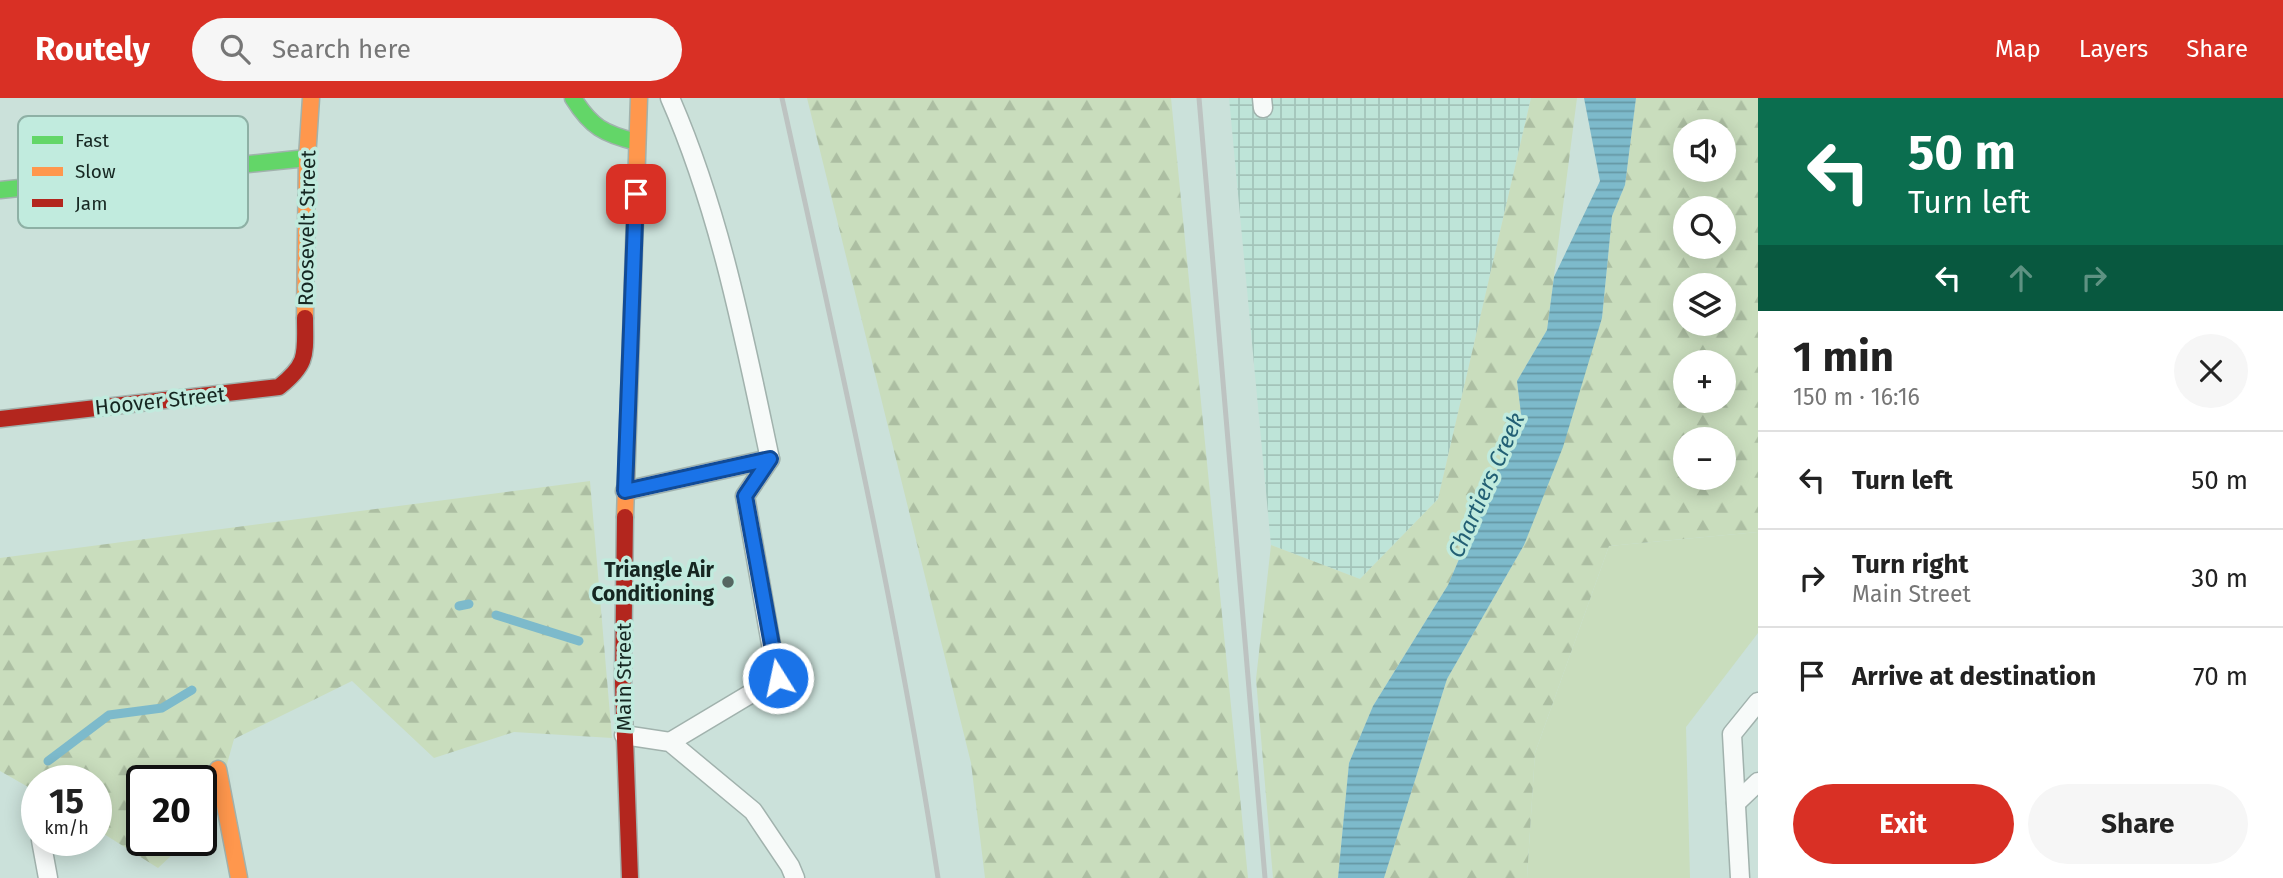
<!DOCTYPE html>
<html lang="en">
<head>
<meta charset="utf-8">
<style>
  body { margin:0; font-family:"Fira Sans",sans-serif; background:#f6f6f6; color:#222; height:100vh; display:flex; flex-direction:column; font-size:26px; white-space:nowrap }
  * { box-sizing:border-box; margin:0 }
  p { font-size:23px; color:#767676 }
  .icon { flex:none; width:38px; height:38px; fill:none; stroke:currentColor; stroke-width:2; stroke-linecap:round; stroke-linejoin:round }
  .map { position:relative; flex:1; overflow:hidden }
  .panel { display:flex; flex-direction:column; background:#fff; width:525px }
  .panel>* { flex:none }
  .banner { background:#0b6e4f; color:#fff; overflow:hidden }
  .tools { position:absolute; left:1673px; top:21px; display:grid; gap:14px }
  .tools a { display:grid; place-items:center; width:63px; height:63px; border-radius:50%; background:#fff; box-shadow:0 4px 18px #0003; font-size:35px }
  .speed { position:absolute; left:21px; top:667px; display:flex; gap:14px; font-size:35px; font-weight:700; text-align:center }
  .speed>* { display:grid; place-content:center; width:91px; height:91px; border-radius:50%; background:#fff; box-shadow:0 4px 18px #0003; line-height:1 }
  .speed small { font-size:18px; font-weight:400 }
  .speed .limit { border:4px solid #111; border-radius:10px; background:#fff; color:#111 }
  .pin { position:absolute; display:grid; place-items:center; width:60px; height:60px; color:#fff; margin:-30px; border-radius:14px; box-shadow:0 4px 10px #0006 }
  .me { position:absolute; width:77px; margin:-38px; rotate:350deg; stroke-linejoin:round; filter:drop-shadow(0 0 5px #0008) }
  .turn { display:flex; align-items:center; gap:24px; height:147px; padding:0 35px; font-size:32px }
  .turn .icon { width:91px; height:91px; stroke-width:2.5 }
  .turn b { display:block; font-size:49px; line-height:60px }
  .lanes { display:flex; align-items:center; height:66px; padding:0 35px; background:#0003; justify-content:center; gap:35px; direction:ltr }
  .lanes .off { opacity:.35 }
  .round { display:grid; place-items:center; flex:none; width:74px; height:74px; border-radius:37px; background:#f6f6f6 }
  .overview { display:flex; align-items:center; justify-content:space-between; height:119px; padding:0 35px }
  h1 { font-size:42px; font-weight:700; line-height:52px }
  .button { display:flex; gap:14px; margin-top:auto; padding:14px 35px }
  .button a { flex:1; height:80px; border-radius:42px; background:#d93025; color:#fff; font-size:28px; font-weight:700; line-height:80px; text-align:center }
  .button a+a { background:#f6f6f6; color:#222 }
  ul { padding:0; list-style:none }
  li { display:flex; align-items:center; gap:21px; height:98px; padding:0 35px; border-top:2px solid #e0e0e0 }
  li div { flex:1 }
  li b { display:block; font-size:26px }
  li em { font-style:normal }
  header { display:flex; align-items:center; gap:42px; box-sizing:border-box; height:98px; padding:0 35px; background:#d93025; color:#fff }
  header strong { font-size:33px }
  nav { display:flex; gap:38px; margin-inline-start:auto; font-size:24px }
  .search { width:490px; height:63px; background:#f6f6f6; display:flex; align-items:center; gap:18px; box-sizing:border-box; padding:0 24px; border-radius:38px; color:#767676; font-size:26px }
  main { display:flex; flex:1; min-height:0 }
  .map>svg:first-child { display:block }
</style>
</head>
<body>
<header>
<strong>Routely</strong>
<div class="search"><svg class="icon" aria-label="search" viewBox="0 0 24 24"><circle cx="10" cy="10" r="6"/><path d="M15 15l6 6"/></svg>Search here</div>
<nav><a>Map</a><a>Layers</a><a>Share</a></nav>
</header>
<main>
<div class="map">
<svg width="1758" height="780" viewBox="0 0 1758 780">
  <defs>
    <pattern id="industrial-grid" width="8" height="8" patternUnits="userSpaceOnUse" patternTransform="scale(1.75)"><rect width="8" height="8" fill="#bee4d8"/><path d="M0 4h8M4 0v8" fill="none" stroke="#a3c3b9"/></pattern>
    <pattern id="forest-firs" width="22" height="20" patternUnits="userSpaceOnUse" patternTransform="scale(1.75)"><rect width="22" height="20" fill="#c9ddbd"/><path d="M5 1l3.5 6h-7zM16 11l3.5 6h-7z" fill="#acbea2"/></pattern>
    <pattern id="water-rules" width="6" height="5" patternUnits="userSpaceOnUse" patternTransform="scale(1.75)"><rect width="6" height="5" fill="#7dbacb"/><path d="M0 2.5h6" fill="none" stroke="#6597a4"/></pattern>
  </defs>
  <rect width="100%" height="100%" fill="#cbe1da"/>
  <polygon fill="url(#industrial-grid)" points="1229,0 1531,0 1438,401 1360,481 1271,447"/>
  <polygon fill="#c9ddbd" points="1758,434 1758,535 1686,629 1690,780 1527,780 1535,655 1609,448"/>
  <g fill="url(#forest-firs)" fill-rule="evenodd">
    <polygon points="807,0 1171,0 1248,780 985,780 971,665"/>
    <polygon points="1531,0 1577,0 1547,232 1517,283 1521,316 1448,487 1373,608 1349,665 1338,780 1273,780 1256,581 1271,447 1360,481 1438,401"/>
    <path d="M1636,0H1758V434L1609,448L1535,655L1527,780H1384L1447,581L1524,447L1602,220L1612,118L1625,87ZM1685,33H1724V72H1685ZM1685,110H1724V149H1685ZM1685,187H1724V226H1685ZM1685,264H1724V303H1685ZM1685,341H1724V380H1685Z"/>
    <polygon points="590,383 612,640 514,634 434,660 352,583 234,641 212,720 201,730 201,682 142,682 142,742 188,742 158,770 96,731 96,682 37,682 37,694 0,673 0,460"/>
  </g>
  <polygon fill="url(#water-rules)" points="1584,0 1636,0 1625,87 1612,118 1602,220 1563,349 1524,447 1447,581 1384,780 1338,780 1349,665 1373,608 1448,487 1521,316 1517,283 1547,232 1554,179 1600,83"/>
  <g fill="none" stroke-linecap="round" stroke-linejoin="round">
    <g stroke="#7dbacb" stroke-width="9">
      <polyline points="459,508 469,506"/>
      <polyline points="496,517 579,543"/>
      <polyline points="48,663 109,617 162,610 192,592"/>
    </g>
    <defs>
      <g id="lane">
        <polyline points="1262,0 1263,10"/>
        <polyline points="625,393 770,361"/>
        <polyline points="624,637 670,644 753,713 790,768 795,780"/>
        <path d="M670,644L777,580L745,398L770,361C744,239 720,114 670,0"/>
        <polyline points="34,703 37,717"/>
        <polyline points="1736,705 1758,684"/>
        <polyline points="41,742 48,780"/>
        <polyline points="1740,780 1732,636 1758,604"/>
      </g>
      <g id="fast">
        <path d="M573,0C591,29 604,36 637,44"/>
        <polyline points="0,92 307,60"/>
      </g>
      <g id="slow">
        <polyline points="305,220 307,60 311,0"/>
        <polyline points="625,419 639,0"/>
        <polyline points="218,671 239,780"/>
      </g>
      <g id="jam">
        <path d="M0,321L279,289C309,265 305,256 305,220"/>
        <polyline points="625,419 623,585 630,780"/>
      </g>
    </defs>
    <use href="#lane" stroke="#a1b2ad" stroke-width="21"/>
    <use href="#fast" stroke="#a1b2ad" stroke-width="19"/>
    <use href="#slow" stroke="#a1b2ad" stroke-width="19"/>
    <use href="#jam" stroke="#a1b2ad" stroke-width="19"/>
    <use href="#lane" stroke="#f7faf9" stroke-width="18"/>
    <use href="#fast" stroke="#63d668" stroke-width="16"/>
    <use href="#slow" stroke="#ff974d" stroke-width="16"/>
    <use href="#jam" stroke="#b3261e" stroke-width="16"/>
    <g stroke="#bdc3c1" stroke-width="5">
      <path d="M782,0C839,259 898,518 938,780"/>
      <polyline points="1199,0 1265,780"/>
    </g>
  </g>
  <g fill="none" stroke-linecap="round" stroke-linejoin="round">
    <defs>
      <polyline id="route" points="636,96 625,393 770,361 745,398 778,580"/>
    </defs>
    <use href="#route" stroke="#114b97" stroke-width="18"/>
    <use href="#route" stroke="#1a73e8" stroke-width="12"/>
  </g>
  <circle fill="#556762" stroke="#c1ebde" stroke-width="2.5" cx="728" cy="484" r="7"/>
  <g text-anchor="middle" stroke-width="7" stroke-linejoin="round" paint-order="stroke">
    <g font-size="21" fill="#162621" stroke="#c1ebde">
      <text transform="translate(307 130) rotate(-89)" y="7">Roosevelt Street</text>
      <text transform="translate(160 303) rotate(-6)" y="7">Hoover Street</text>
      <text transform="translate(624 579) rotate(-90)" y="7">Main Street</text>
    </g>
    <g font-size="21" font-weight="bold" fill="#162621" stroke="#c1ebde" text-anchor="end">
      <text x="714" y="479">Triangle Air<tspan x="714" dy="24">Conditioning</tspan></text>
    </g>
    <g font-size="23" font-style="italic" fill="#225f74" stroke="#c1ebde">
      <text transform="translate(1486 387) rotate(-66)" y="8">Chartiers Creek</text>
    </g>
  </g>
  <rect x="18" y="18" width="230" height="112" rx="10" fill="#c1ebde" stroke="#8eb0a5" stroke-width="2"/>
  <rect x="32" y="38" width="31" height="8" fill="#63d668"/>
  <rect x="32" y="69" width="31" height="9" fill="#ff974d"/>
  <rect x="32" y="101" width="31" height="8" fill="#b3261e"/>
  <g font-size="19" fill="#162621">
    <text x="75" y="49">Fast</text>
    <text x="75" y="80">Slow</text>
    <text x="75" y="112">Jam</text>
  </g>
</svg>
<div class="tools">
<a><svg class="icon" aria-label="sound" viewBox="0 0 24 24"><path d="M4 9h4l5-4v14l-5-4H4zM17 9q2 3 0 6"/></svg></a>
<a><svg class="icon" aria-label="search" viewBox="0 0 24 24"><circle cx="10" cy="10" r="6"/><path d="M15 15l6 6"/></svg></a>
<a><svg class="icon" aria-label="layers" viewBox="0 0 24 24"><path d="M12 4l9 5-9 5-9-5zM3 14l9 5 9-5"/></svg></a>
<a>+</a>
<a>−</a>
</div>
<div class="speed"><div>15<small>km/h</small></div><div class="limit">20</div></div>
<div class="pin" style="left:636px;top:96px;background:#d93025"><svg class="icon" aria-label="arrive" viewBox="0 0 24 24"><path d="M6 21V4h12l-3 4 3 4H6"/></svg></div>
<svg class="me" style="left:778px;top:580px" viewBox="-20 -20 40 40"><circle r="17" fill="#1a73e8" stroke="#fff" stroke-width="3"/><path d="M0-11L8 9 0 5-8 9z" fill="#fff"/></svg>
</div>
<section class="panel">
<div class="banner">
<div class="turn"><svg class="icon" aria-label="left" viewBox="0 0 24 24"><path d="M17 20v-9H6M10 6l-5 5 5 5"/></svg><div><b>50 m</b>Turn left</div></div>
<div class="lanes"><svg class="icon" aria-label="left" viewBox="0 0 24 24"><path d="M17 20v-9H6M10 6l-5 5 5 5"/></svg><svg class="icon off" aria-label="ahead" viewBox="0 0 24 24"><path d="M12 20V5M6 11l6-6 6 6"/></svg><svg class="icon off" aria-label="right" viewBox="0 0 24 24"><path d="M7 20v-9h11M14 6l5 5-5 5"/></svg></div>
</div>
<div class="overview"><div><h1>1 min</h1><p>150 m · 16:16</p></div><a class="round"><svg class="icon" aria-label="close" viewBox="0 0 24 24"><path d="M6 6l12 12M18 6L6 18"/></svg></a></div>
<ul>
<li><svg class="icon" aria-label="left" viewBox="0 0 24 24"><path d="M17 20v-9H6M10 6l-5 5 5 5"/></svg><div><b>Turn left</b></div><em>50 m</em></li>
<li><svg class="icon" aria-label="right" viewBox="0 0 24 24"><path d="M7 20v-9h11M14 6l5 5-5 5"/></svg><div><b>Turn right</b><p>Main Street</p></div><em>30 m</em></li>
<li><svg class="icon" aria-label="arrive" viewBox="0 0 24 24"><path d="M6 21V4h12l-3 4 3 4H6"/></svg><div><b>Arrive at destination</b></div><em>70 m</em></li>
</ul>
<div class="button"><a>Exit</a><a>Share</a></div>
</section>
</main>
</body>
</html>
